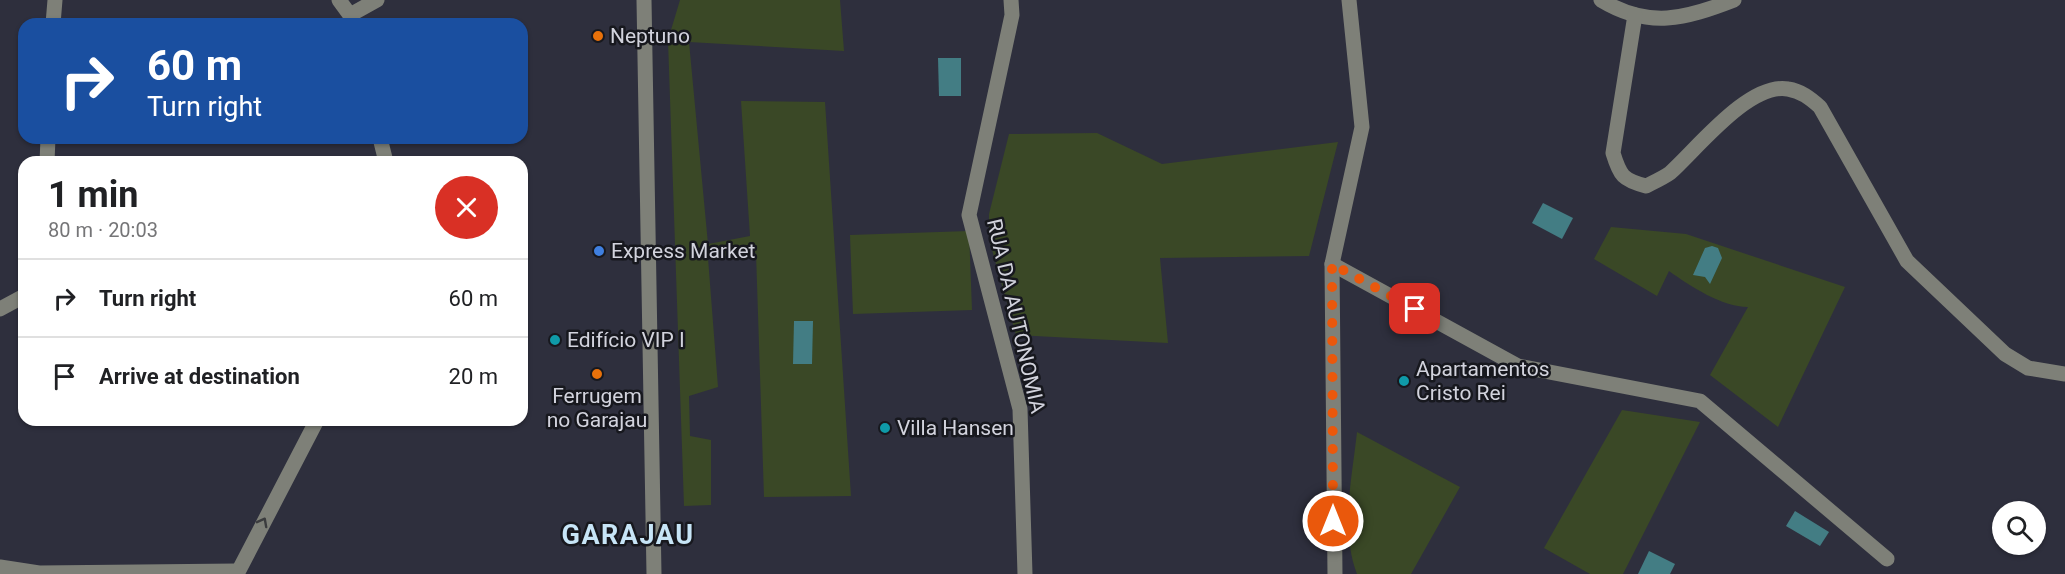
<!DOCTYPE html>
<html lang="en">
<head>
<meta charset="utf-8">
<style>
  body { margin:0; font-family:Roboto,sans-serif; background:#f2f2f2; color:#202124; height:100vh; display:flex; flex-direction:column; font-size:22px; white-space:nowrap }
  * { box-sizing:border-box; margin:0 }
  p { font-size:20px; color:#757577 }
  .icon { flex:none; width:33px; height:33px; fill:none; stroke:currentColor; stroke-width:2; stroke-linecap:round; stroke-linejoin:round }
  .map { position:relative; flex:1; overflow:hidden }
  .side { position:absolute; left:18px; top:156px; width:510px; height:270px; display:flex; flex-direction:column; background:#fff; border-radius:18px; box-shadow:0 2px 4px #0004 }
  .side>* { flex:none }
  .banner { position:absolute; left:18px; top:18px; width:510px; height:126px; border-radius:18px; box-shadow:0 2px 4px #0004; background:#1a4fa0; color:#fff; overflow:hidden }
  .buttons { position:absolute; left:1992px; top:501px; display:grid; gap:12px }
  .buttons a { display:grid; place-items:center; width:54px; height:54px; border-radius:50%; background:#fff; box-shadow:0 2px 4px #0004; font-size:30px }
  .pin { position:absolute; display:grid; place-items:center; width:51px; height:51px; color:#fff; margin:-26px; border-radius:12px; box-shadow:0 3px 9px #0006 }
  .me { position:absolute; width:66px; margin:-33px; rotate:0deg; stroke-linejoin:round; filter:drop-shadow(0 0 4px #0008) }
  .turn { display:flex; align-items:center; gap:21px; height:126px; padding:0 30px; font-size:27px }
  .turn .icon { width:78px; height:78px; stroke-width:2.5 }
  .turn b { display:block; font-size:42px; line-height:51px }
  .round { display:grid; place-items:center; flex:none; width:63px; height:63px; border-radius:32px; background:#f2f2f2 }
  .overview { display:flex; align-items:center; justify-content:space-between; height:102px; padding:0 30px }
  h1 { font-size:36px; font-weight:700; line-height:45px }
  ul { padding:0; list-style:none }
  li { display:flex; align-items:center; gap:18px; height:78px; padding:0 30px; border-top:2px solid #e0e0e0 }
  li div { flex:1 }
  li b { display:block; font-size:22px }
  li em { font-style:normal }
  .map>svg:first-child { display:block }
</style>
</head>
<body>
<div class="map">
<svg width="2065" height="574" viewBox="0 0 2065 574">
  <rect width="100%" height="100%" fill="#2e2f3d"/>
  <g fill="#3a4826">
    <polygon points="680,0 840,0 844,51 689,42 708,244 750,236 741,101 825,102 851,496 764,497 756,253 708,258 718,387 689,396 690,436 711,440 711,505 684,506 668,40"/>
    <polygon points="1097,133 1162,164 1338,142 1309,256 1160,258 1168,343 1016,335 989,239 989,214 1009,134"/>
    <path d="M1611,227L1686,234L1845,287L1778,427L1710,375L1748,307C1722,307 1690,286 1669,271L1657,296L1594,259Z"/>
    <polygon points="969,231 972,310 853,314 850,235"/>
    <polygon points="1622,410 1700,422 1623,574 1590,574 1544,548"/>
    <path d="M1357,432L1460,487L1411,574H1357C1340,529 1352,479 1357,432Z"/>
  </g>
  <g fill="#437d84">
    <polygon points="938,58 961,58 961,96 939,96"/>
    <polygon points="1543,203 1573,218 1562,239 1532,223"/>
    <polygon points="1712,246 1718,248 1722,258 1710,284 1705,277 1693,275 1705,248"/>
    <polygon points="794,321 813,321 812,364 793,364"/>
    <polygon points="1795,511 1829,532 1820,546 1786,526"/>
    <polygon points="1649,551 1675,564 1670,574 1638,574"/>
  </g>
  <g fill="none" stroke-linecap="round" stroke-linejoin="round">
    <g stroke="#7e8078" stroke-width="15">
      <polyline points="339,0 350,15 377,0"/>
      <polyline points="644,0 654,574"/>
      <polyline points="1011,0 1012,15 969,215 1020,409 1025,574"/>
      <path d="M1601,0C1649,29 1685,19 1734,0"/>
      <path d="M1635,15L1613,153C1620,176 1623,180 1646,186C1654,182 1663,178 1670,173C1697,149 1749,82 1788,89C1801,91 1810,98 1820,107L1907,261L2005,354L2028,368L2065,374"/>
      <polyline points="53,24 55,0"/>
      <polyline points="380,138 386,162"/>
      <polyline points="47,162 48,138"/>
      <polyline points="1332,264 1518,366 1700,401 1887,559"/>
      <polyline points="0,309 24,296"/>
      <polyline points="0,567 39,573 237,571"/>
      <polyline points="237,574 317,420"/>
      <polyline points="1335,574 1332,264 1362,127 1349,0"/>
    </g>
  </g>
  <defs><path id="oneway-chevron" d="M-2-3.5L2.5 0L-2 3.5" fill="none" stroke-width="1.6" stroke-linecap="round" stroke-linejoin="round" transform="scale(1.5)"/></defs>
  <use stroke="#3b3c3e" href="#oneway-chevron" transform="translate(263 522) rotate(-62)"/>
  <g fill="none" stroke-linecap="round" stroke-linejoin="round">
    <polyline stroke="#ea580c" stroke-width="10" stroke-dasharray="0 18" points="1333,521 1332,264 1415,309"/>
  </g>
  <g fill="#e8710a" stroke="#17181e" stroke-width="2">
    <circle cx="598" cy="36" r="6"/>
    <circle cx="597" cy="374" r="6"/>
  </g>
  <circle fill="#3f7fe0" stroke="#17181e" stroke-width="2" cx="599" cy="251" r="6"/>
  <g fill="#0f9aa8" stroke="#17181e" stroke-width="2">
    <circle cx="555" cy="340" r="6"/>
    <circle cx="1404" cy="381" r="6"/>
    <circle cx="885" cy="428" r="6"/>
  </g>
  <g text-anchor="middle" stroke-width="5" stroke-linejoin="round" paint-order="stroke">
    <g font-size="21" fill="#d2d3dd" stroke="#17181e" text-anchor="start">
      <text x="610" y="43">Neptuno</text>
      <text x="611" y="258">Express Market</text>
      <text x="567" y="347">Edifício VIP I</text>
      <text x="1416" y="376">Apartamentos<tspan x="1416" dy="24">Cristo Rei</tspan></text>
      <text x="597" y="403" text-anchor="middle">Ferrugem<tspan x="597" dy="24">no Garajau</tspan></text>
      <text x="897" y="435">Villa Hansen</text>
    </g>
    <g font-size="21" fill="#d2d3dd" stroke="#17181e">
      <text transform="translate(1016 316) rotate(77)" y="7">RUA DA AUTONOMIA</text>
    </g>
    <g font-size="27" font-weight="bold" letter-spacing="1.5" fill="#c7e5f7" stroke="#17181e">
      <text x="628" y="544">GARAJAU</text>
    </g>
  </g>
</svg>
<div class="buttons">
<a><svg class="icon" aria-label="search" viewBox="0 0 24 24"><circle cx="10" cy="10" r="6"/><path d="M15 15l6 6"/></svg></a>
</div>
<div class="pin" style="left:1415px;top:309px;background:#d93025"><svg class="icon" aria-label="arrive" viewBox="0 0 24 24"><path d="M6 21V4h12l-3 4 3 4H6"/></svg></div>
<svg class="me" style="left:1333px;top:521px" viewBox="-20 -20 40 40"><circle r="17" fill="#ea580c" stroke="#fff" stroke-width="3"/><path d="M0-11L8 9 0 5-8 9z" fill="#fff"/></svg>
<div class="banner">
<div class="turn"><svg class="icon" aria-label="right" viewBox="0 0 24 24"><path d="M7 20v-9h11M14 6l5 5-5 5"/></svg><div><b>60 m</b>Turn right</div></div>
</div>
<section class="side">
<div class="overview"><div><h1>1 min</h1><p>80 m · 20:03</p></div><a class="round" style="background:#d93025;color:#fff"><svg class="icon" aria-label="close" viewBox="0 0 24 24"><path d="M6 6l12 12M18 6L6 18"/></svg></a></div>
<ul>
<li><svg class="icon" aria-label="right" viewBox="0 0 24 24"><path d="M7 20v-9h11M14 6l5 5-5 5"/></svg><div><b>Turn right</b></div><em>60 m</em></li>
<li><svg class="icon" aria-label="arrive" viewBox="0 0 24 24"><path d="M6 21V4h12l-3 4 3 4H6"/></svg><div><b>Arrive at destination</b></div><em>20 m</em></li>
</ul>
</section>
</div>
</body>
</html>
